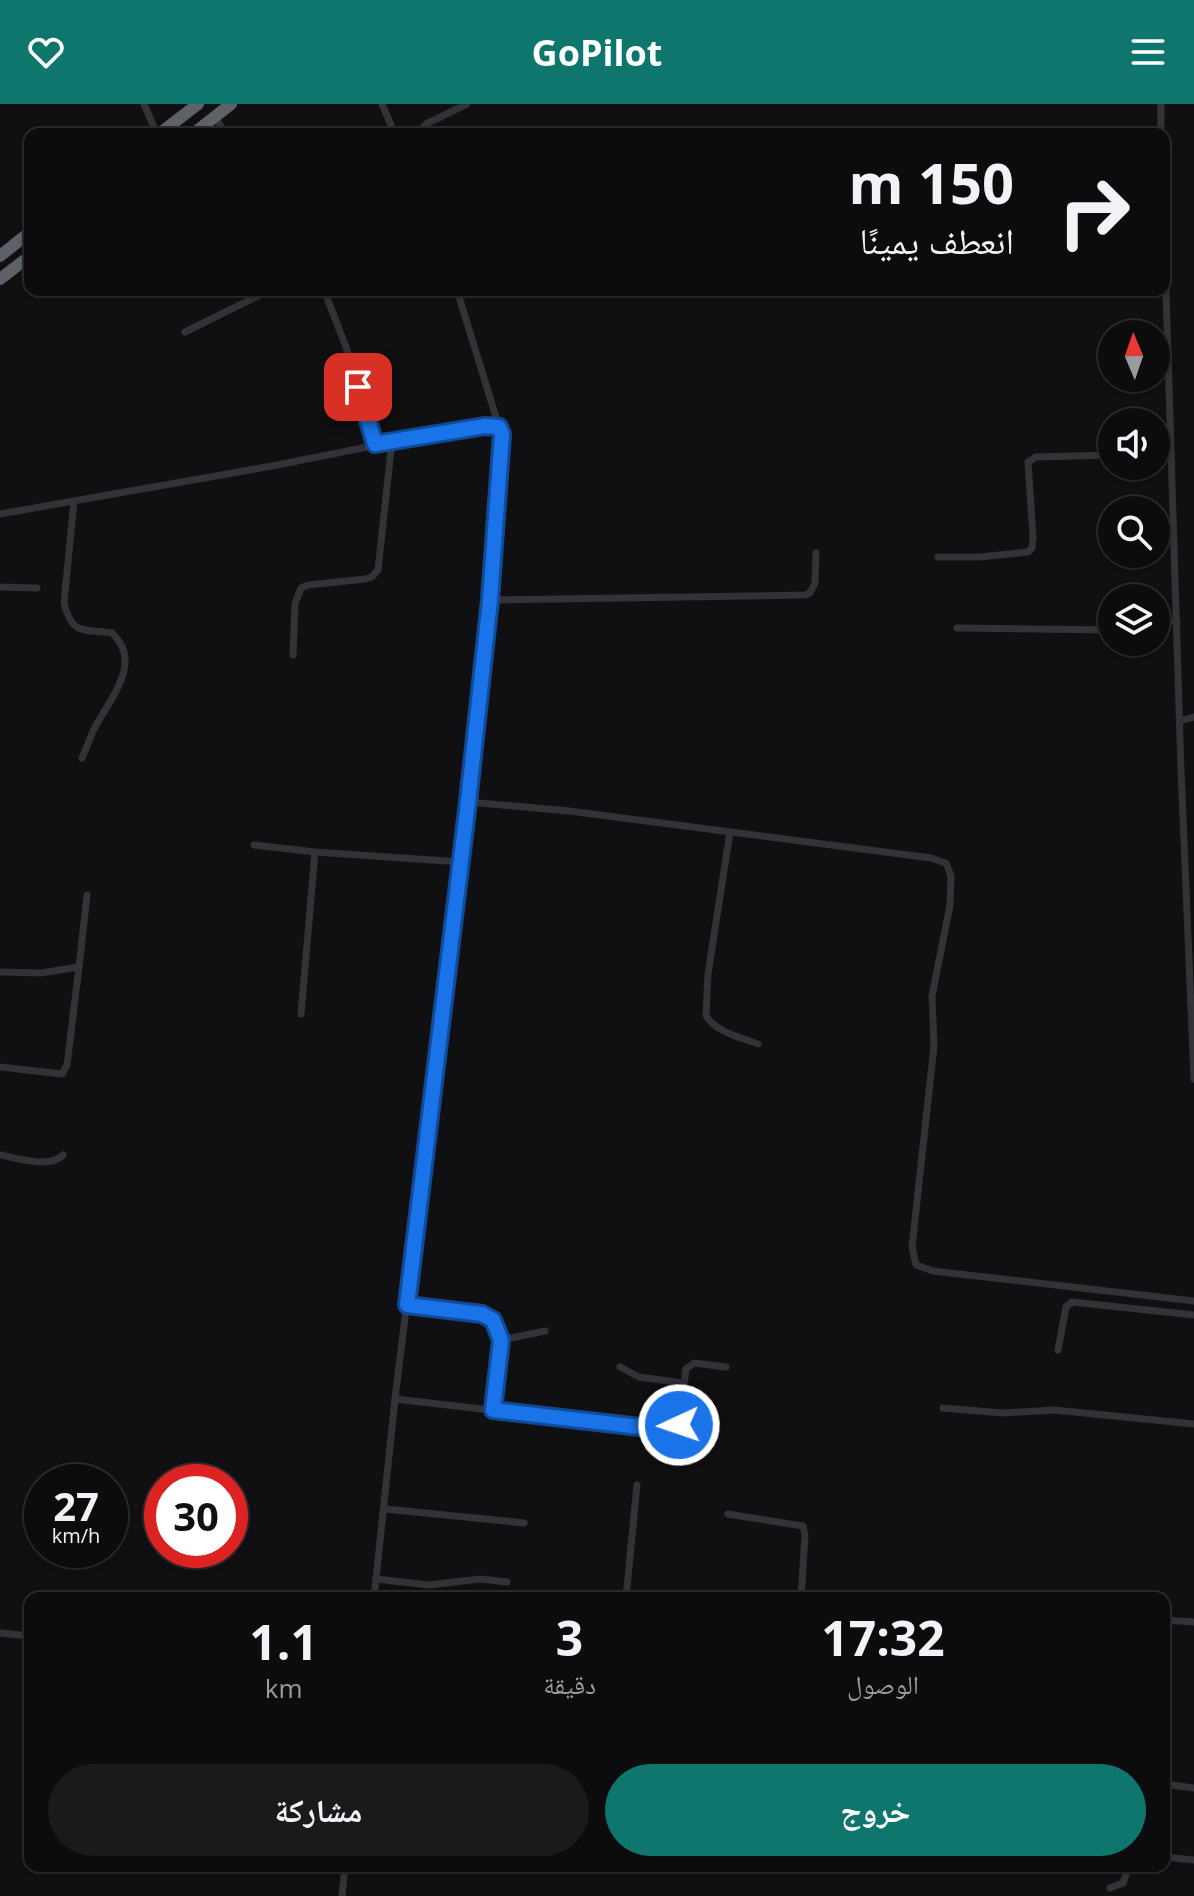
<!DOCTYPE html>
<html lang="ar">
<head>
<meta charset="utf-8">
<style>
  body { margin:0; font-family:"Open Sans","Noto Naskh Arabic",sans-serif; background:#1a1a1c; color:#f1f3f6; direction:rtl; height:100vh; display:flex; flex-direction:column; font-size:30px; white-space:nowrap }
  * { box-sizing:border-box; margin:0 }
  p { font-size:26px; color:#9a9b9e }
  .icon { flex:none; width:44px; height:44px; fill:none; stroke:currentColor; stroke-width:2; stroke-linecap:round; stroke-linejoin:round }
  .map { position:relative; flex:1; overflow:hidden; direction:ltr }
  .details { position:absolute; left:24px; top:1488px; width:1146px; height:280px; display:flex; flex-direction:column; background:#0c0c0e; border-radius:16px; box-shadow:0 2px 6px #0004,0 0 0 2px #2c2c2e; direction:rtl }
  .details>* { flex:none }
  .top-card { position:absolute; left:24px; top:24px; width:1146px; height:168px; border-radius:16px; box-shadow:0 2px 6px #0004,0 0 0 2px #2c2c2e; direction:rtl; background:#0c0c0e; color:#f1f3f6; overflow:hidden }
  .needle { width:52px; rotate:358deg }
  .controls { position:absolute; left:1098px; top:216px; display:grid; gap:16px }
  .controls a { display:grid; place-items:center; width:72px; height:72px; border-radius:50%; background:#0c0c0e; box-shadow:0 2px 6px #0004,0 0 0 2px #2c2c2e; font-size:40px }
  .speed { position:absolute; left:24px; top:1360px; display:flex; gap:16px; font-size:40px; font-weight:700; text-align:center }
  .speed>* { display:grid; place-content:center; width:104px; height:104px; border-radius:50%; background:#0c0c0e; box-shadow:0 2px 6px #0004,0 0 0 2px #2c2c2e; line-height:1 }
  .speed small { font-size:20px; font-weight:400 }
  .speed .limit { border:12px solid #d22; background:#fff; color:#111 }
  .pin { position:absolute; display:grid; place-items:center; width:68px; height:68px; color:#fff; margin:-34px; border-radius:16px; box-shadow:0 4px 12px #0006 }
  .me { position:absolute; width:88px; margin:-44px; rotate:267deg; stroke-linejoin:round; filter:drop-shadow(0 0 6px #0008) }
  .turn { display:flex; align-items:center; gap:28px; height:168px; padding:0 24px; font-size:36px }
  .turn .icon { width:104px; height:104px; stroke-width:2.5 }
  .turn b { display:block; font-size:56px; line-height:68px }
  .eta { display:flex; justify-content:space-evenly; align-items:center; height:136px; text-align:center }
  .eta b { font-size:48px; font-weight:700; line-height:56px }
  .primary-button { display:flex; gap:16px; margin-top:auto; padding:16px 24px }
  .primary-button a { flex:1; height:92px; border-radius:48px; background:#0f766e; color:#fff; font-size:32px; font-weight:700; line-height:92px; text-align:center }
  .primary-button a+a { background:#1a1a1c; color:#f1f3f6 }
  header { display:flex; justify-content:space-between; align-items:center; height:104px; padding:0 24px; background:#0f766e; color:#fff; font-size:36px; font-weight:700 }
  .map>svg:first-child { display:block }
</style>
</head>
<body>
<header><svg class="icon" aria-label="menu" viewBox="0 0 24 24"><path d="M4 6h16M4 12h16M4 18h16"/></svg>GoPilot<svg class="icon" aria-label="heart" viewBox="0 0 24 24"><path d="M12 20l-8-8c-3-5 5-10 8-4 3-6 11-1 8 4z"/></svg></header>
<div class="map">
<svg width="1194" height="1792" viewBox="0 0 1194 1792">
  <rect width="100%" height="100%" fill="#101012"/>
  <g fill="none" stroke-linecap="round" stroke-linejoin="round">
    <g stroke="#323337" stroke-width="7">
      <polyline points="144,0 157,30"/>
      <polyline points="382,0 395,30"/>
      <polyline points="1161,0 1161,30"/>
      <polyline points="215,12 225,30"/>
      <polyline points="417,30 426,20 467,0"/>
      <polyline points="1164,123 1181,666 1194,975"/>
      <polyline points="324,186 346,243 375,340"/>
      <polyline points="457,186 499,323"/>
      <polyline points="185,228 270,186"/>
      <polyline points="1156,349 1171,348"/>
      <path d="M74,397L64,499C72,532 84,525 112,529C144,559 109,596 94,625C90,634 86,645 82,654"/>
      <polyline points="0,410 272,362 458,325 499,323 502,330 490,496 461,758 395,1295 374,1494"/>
      <polyline points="938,453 980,453 1028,448 1032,444 1033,433 1028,358 1036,353 1112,351"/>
      <polyline points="0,483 37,484"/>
      <polyline points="490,496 805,491 810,489 815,479 816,449"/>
      <polyline points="1156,519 1177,517"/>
      <polyline points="957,524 1112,526"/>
      <polyline points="293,551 295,500 301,484 308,481 365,475 372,473 378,466 392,337"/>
      <polyline points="1180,617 1194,613"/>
      <polyline points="468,698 569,707 931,754 946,759 951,772 950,801 932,892 934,942 912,1143 916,1161 933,1167 1194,1197"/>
      <path d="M730,728L708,870L706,911C713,927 742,934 758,940"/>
      <polyline points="254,741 315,748 461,758"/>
      <polyline points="0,868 41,869 79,863 87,791"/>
      <polyline points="301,910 315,748"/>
      <polyline points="0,963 62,970 67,961 79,863"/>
      <path d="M0,1051C17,1054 50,1065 63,1051"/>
      <polyline points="407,1201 482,1210 493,1216 501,1236 493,1306"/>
      <polyline points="501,1236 545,1227"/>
      <polyline points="1058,1246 1066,1203 1072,1198 1194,1211"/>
      <polyline points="620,1263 639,1273 683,1279"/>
      <polyline points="395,1295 673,1327 679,1321 686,1265 694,1259 726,1263"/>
      <polyline points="943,1304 1003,1309 1054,1306 1194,1320"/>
      <polyline points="385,1405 524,1419"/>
      <polyline points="728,1410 803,1422 805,1431 801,1494"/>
      <polyline points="376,1475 429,1481 480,1475 507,1478"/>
      <polyline points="626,1494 637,1381"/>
      <polyline points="900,1494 918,1490 931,1494"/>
      <polyline points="1164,1516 1194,1518"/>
      <polyline points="0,1529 30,1532"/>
      <polyline points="1164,1680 1194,1684"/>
      <polyline points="1164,1753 1194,1756"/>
      <polyline points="1110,1784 1123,1779 1129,1762"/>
      <polyline points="342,1792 345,1762"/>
    </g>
    <g stroke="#5e6167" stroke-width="12">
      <polyline points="159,30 198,0"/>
      <polyline points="193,30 231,0"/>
      <polyline points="0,152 30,128"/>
      <polyline points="0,175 30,152"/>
    </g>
  </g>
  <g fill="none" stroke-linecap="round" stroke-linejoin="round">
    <defs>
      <polyline id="route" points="358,283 375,340 485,322 499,323 502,330 490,496 468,698 407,1201 482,1210 493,1216 501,1236 493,1306 666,1326 673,1327 679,1321"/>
    </defs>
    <use href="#route" stroke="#114b97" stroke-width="20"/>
    <use href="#route" stroke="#1a73e8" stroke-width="14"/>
  </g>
</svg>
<div class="controls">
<a><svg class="needle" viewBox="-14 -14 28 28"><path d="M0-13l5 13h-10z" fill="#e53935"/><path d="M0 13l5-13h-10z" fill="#9a9b9e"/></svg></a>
<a><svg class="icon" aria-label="sound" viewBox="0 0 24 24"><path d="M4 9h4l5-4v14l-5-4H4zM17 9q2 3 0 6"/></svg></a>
<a><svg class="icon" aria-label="search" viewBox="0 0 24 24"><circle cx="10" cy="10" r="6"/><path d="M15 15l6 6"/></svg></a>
<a><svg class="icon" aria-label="layers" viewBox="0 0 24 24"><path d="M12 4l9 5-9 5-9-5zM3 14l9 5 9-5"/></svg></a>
</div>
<div class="speed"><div>27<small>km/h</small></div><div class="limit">30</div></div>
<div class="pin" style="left:358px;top:283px;background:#d93025"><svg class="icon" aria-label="arrive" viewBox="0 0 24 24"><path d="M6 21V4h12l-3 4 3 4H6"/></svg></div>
<svg class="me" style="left:679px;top:1321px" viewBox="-20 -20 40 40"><circle r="17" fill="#1a73e8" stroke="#fff" stroke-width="3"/><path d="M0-11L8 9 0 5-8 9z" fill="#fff"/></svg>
<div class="top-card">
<div class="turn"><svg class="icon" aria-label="right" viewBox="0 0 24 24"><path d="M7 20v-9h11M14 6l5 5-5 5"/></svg><div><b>150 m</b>انعطف يمينًا</div></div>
</div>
<section class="details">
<div class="eta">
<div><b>17:32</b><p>الوصول</p></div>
<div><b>3</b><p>دقيقة</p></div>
<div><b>1.1</b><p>km</p></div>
</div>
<div class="primary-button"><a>خروج</a><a>مشاركة</a></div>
</section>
</div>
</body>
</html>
